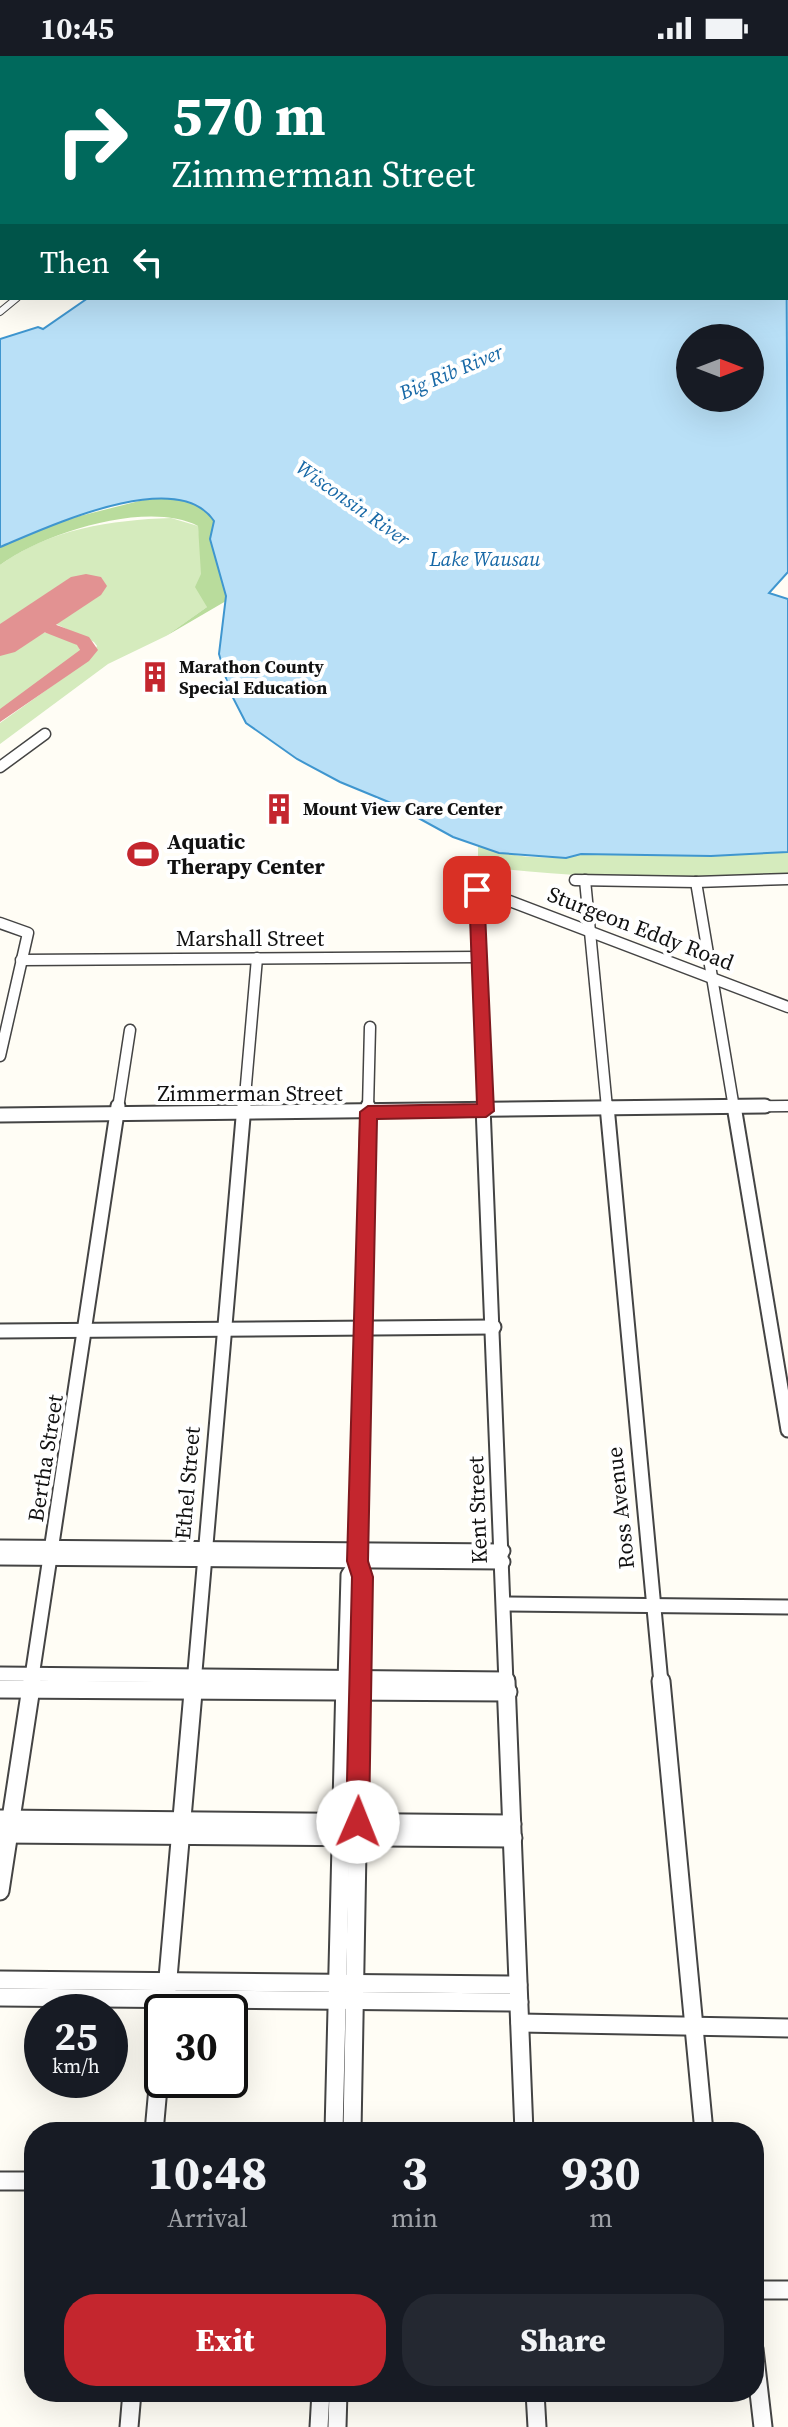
<!DOCTYPE html>
<html lang="en">
<head>
<meta charset="utf-8">
<style>
  body { margin:0; font-family:"Source Serif 4",serif; background:#242831; color:#f1f3f6; height:100vh; display:flex; flex-direction:column; font-size:30px; white-space:nowrap }
  * { box-sizing:border-box; margin:0 }
  p { font-size:26px; color:#9ea1a6 }
  .icon { flex:none; width:44px; height:44px; fill:none; stroke:currentColor; stroke-width:2; stroke-linecap:round; stroke-linejoin:round }
  .map { position:relative; flex:1; overflow:hidden }
  .panel { position:absolute; left:24px; top:2066px; width:740px; height:280px; display:flex; flex-direction:column; background:#171b24; border-radius:32px; box-shadow:0 8px 32px #0002 }
  .panel>* { flex:none }
  .top-card { position:absolute; left:0px; top:0px; width:788px; height:244px; box-shadow:0 8px 32px #0002; background:#00695c; color:#fff; overflow:hidden }
  .needle { width:52px; rotate:90deg }
  .buttons { position:absolute; left:676px; top:268px; display:grid; gap:16px }
  .buttons a { display:grid; place-items:center; width:88px; height:88px; border-radius:50%; background:#171b24; box-shadow:0 8px 32px #0002; font-size:40px }
  .speed { position:absolute; left:24px; top:1938px; display:flex; gap:16px; font-size:40px; font-weight:700; text-align:center }
  .speed>* { display:grid; place-content:center; width:104px; height:104px; border-radius:50%; background:#171b24; box-shadow:0 8px 32px #0002; line-height:1 }
  .speed small { font-size:20px; font-weight:400 }
  .speed .limit { border:4px solid #111; border-radius:12px; background:#fff; color:#111 }
  .pin { position:absolute; display:grid; place-items:center; width:68px; height:68px; color:#fff; margin:-34px; border-radius:16px; box-shadow:0 4px 12px #0006 }
  .me { position:absolute; width:88px; margin:-44px; rotate:1deg; stroke-linejoin:round; filter:drop-shadow(0 0 6px #0008) }
  .turn { display:flex; align-items:center; gap:28px; height:168px; padding:0 40px; font-size:36px }
  .turn .icon { width:104px; height:104px; stroke-width:2.5 }
  .turn b { display:block; font-size:56px; line-height:68px }
  .then { display:flex; align-items:center; height:76px; padding:0 40px; background:#0003; gap:16px; font-size:30px }
  .eta { display:flex; justify-content:space-evenly; align-items:center; height:136px; text-align:center }
  .eta b { font-size:48px; font-weight:800; line-height:56px }
  .action { display:flex; gap:16px; margin-top:auto; padding:16px 40px }
  .action a { flex:1; height:92px; border-radius:32px; background:#c4262e; color:#fff; font-size:32px; font-weight:800; line-height:92px; text-align:center }
  .action a+a { background:#242831; color:#f1f3f6 }
  .status { display:flex; justify-content:space-between; align-items:center; height:56px; padding:0 40px; background:#171b24; direction:ltr }
  .status svg { height:22px; fill:currentColor }
  .map>svg:first-child { display:block }
</style>
</head>
<body>
<div class="status"><b>10:45</b><svg viewBox="0 0 49 12"><path d="M0 12V9h3v3zM5 12V6h3v6zM10 12V3h3v9zM15 12V0h3v12zM26 1h20v11H26zM47 4h2v5h-2z"/></svg></div>
<div class="map">
<svg width="788" height="2371" viewBox="0 0 788 2371">
  <rect width="100%" height="100%" fill="#fffdf5"/>
  <g fill="#d5ebbd">
    <path d="M171,462L198,470L207,551L166,580L108,608L0,688V667L90,603L97,590L94,586L54,567L58,559L93,534L74,526L0,575V509C50,473 111,464 171,462Z"/>
    <polygon points="38,576 55,578 78,589 81,597 0,655 0,599"/>
    <path d="M478,790C509,801 550,805 581,798L711,800L788,796V820C684,822 582,824 478,810Z"/>
  </g>
  <path fill="#b9dc9c" d="M151,442C177,443 198,442 214,465L210,483L226,540V545L166,580L207,551L195,531L201,518L198,470C147,444 44,477 0,509V491L68,463Z"/>
  <path fill="#b9e0f7" stroke="#3f96cf" stroke-width="2" fill-rule="evenodd" d="M786,104L788,516L769,537L788,543V796L711,800L581,798L566,802L499,797L453,781L391,747L340,726L297,703L246,667L230,636L219,598L226,540L210,483L214,465C177,410 48,471 0,491V283L38,271L43,273L88,242H786ZM750,282V342H690V282Z"/>
  <g fill="none" stroke-linecap="round" stroke-linejoin="round">
    <polygon fill="#e29292" fill-rule="evenodd" points="32,560 89,581 98,594 89,605 0,666 0,653 80,594 77,589 26,569 24,565"/>
    <polygon fill="#e29292" fill-rule="evenodd" points="86,518 101,521 107,530 101,539 15,596 0,600 0,568 71,521"/>
    <defs>
      <g id="minor-far3">
        <polyline points="0,64 2,59"/>
        <polyline points="0,256 17,242"/>
      </g>
      <g id="minor-far2">
        <polyline points="0,711 45,678"/>
        <polyline points="575,824 696,826 788,823"/>
        <polyline points="585,824 607,1052"/>
        <polyline points="696,826 734,1052"/>
        <polyline points="0,867 28,877 0,1000"/>
        <polyline points="21,904 479,901"/>
        <polyline points="118,1052 130,974"/>
        <polyline points="244,1052 257,902"/>
        <polyline points="368,1052 370,971"/>
        <polyline points="484,1052 475,837 478,833 788,951"/>
        <polyline points="590,1052 788,1050"/>
      </g>
      <g id="minor-far1">
        <polyline points="483,1050 506,1627"/>
        <polyline points="607,1050 661,1627"/>
        <polyline points="734,1050 788,1374"/>
        <polyline points="0,1059 765,1050"/>
        <polyline points="0,1275 494,1271"/>
        <polyline points="0,1491 503,1495"/>
        <polyline points="0,1502 503,1506"/>
        <polyline points="505,1548 788,1551"/>
        <polyline points="0,1618 507,1623"/>
        <polyline points="31,1627 118,1050"/>
        <polyline points="194,1627 244,1050"/>
        <polyline points="345,1627 348,1519 357,1505"/>
        <polyline points="360,1627 362,1521 357,1505 368,1050"/>
      </g>
      <g id="minor">
        <polyline points="506,1625 524,2076"/>
        <polyline points="661,1625 704,2076"/>
        <polyline points="0,1633 508,1636"/>
        <polyline points="0,1763 512,1768"/>
        <polyline points="0,1778 513,1782"/>
        <polyline points="0,1835 32,1625"/>
        <polyline points="0,1924 518,1929"/>
        <polyline points="0,1941 519,1946"/>
        <polyline points="165,1956 194,1625"/>
        <polyline points="520,1967 788,1972"/>
        <polyline points="154,2076 162,1987"/>
        <polyline points="334,2076 345,1625"/>
        <polyline points="352,2076 360,1625"/>
        <polyline points="0,2125 34,2125"/>
        <polyline points="754,2234 788,2234"/>
        <polyline points="754,2293 763,2371"/>
        <polyline points="535,2336 537,2371"/>
        <polyline points="129,2371 132,2336"/>
        <polyline points="319,2371 321,2336"/>
        <polyline points="337,2371 338,2336"/>
      </g>
      <g id="major">
        <polygon points="331,0 337,0 338,2 332,2"/>
        <rect x="786" y="97" width="2" height="5"/>
        <rect x="0" y="121" width="2" height="4"/>
      </g>
    </defs>
    <use href="#minor-far3" stroke="#444" stroke-width="8"/>
    <use href="#minor-far2" stroke="#444" stroke-width="13"/>
    <use href="#minor-far1" stroke="#444" stroke-width="17"/>
    <use href="#minor" stroke="#444" stroke-width="21"/>
    <use href="#major" stroke="#222" stroke-width="4"/>
    <use href="#minor-far3" stroke="#fff" stroke-width="6"/>
    <use href="#minor-far2" stroke="#fff" stroke-width="10"/>
    <use href="#minor-far1" stroke="#fff" stroke-width="13"/>
    <use href="#minor" stroke="#fff" stroke-width="17"/>
    <use href="#major" fill="#f9d66b" fill-rule="evenodd"/>
  </g>
  <polygon fill="#c4262e" stroke="#7f191e" stroke-width="2" points="477,829 484,834 494,1055 486,1061 377,1063 368,1505 373,1521 369,1766 366,1774 358,1778 350,1774 346,1766 352,1521 347,1505 360,1056 368,1050 477,1048 469,834"/>
  <defs>
    <symbol id="building-bare" viewBox="-9 -9 18 18"><path d="M-4-6H4V6H1V3H-1V6H-4ZM-2.5-4.3h1.7v1.8h-1.7ZM.8-4.3h1.7v1.8H.8ZM-2.5-1h1.7V.8h-1.7ZM.8-1h1.7V.8H.8Z" fill="#c4262e" stroke="#fff" stroke-width="2.5" paint-order="stroke"/></symbol>
    <symbol id="stadium-bare" viewBox="-9 -9 18 18"><path d="M0-5a6.5 5 0 1 0 0 10a6.5 5 0 1 0 0-10ZM-3.5-1.8h7v3.6h-7Z" fill="#c4262e" stroke="#fff" stroke-width="2.5" paint-order="stroke"/></symbol>
  </defs>
  <g fill-rule="evenodd">
    <use href="#building-bare" x="133" y="599" width="44" height="44"/>
    <use href="#building-bare" x="257" y="731" width="44" height="44"/>
    <use href="#stadium-bare" x="121" y="776" width="44" height="44"/>
  </g>
  <g text-anchor="middle" stroke-width="8" stroke-linejoin="round" paint-order="stroke">
    <g font-size="18" font-weight="bold" fill="#111" stroke="#fff" text-anchor="start">
      <text x="179" y="617">Marathon County<tspan x="179" dy="21">Special Education</tspan></text>
      <text x="303" y="759">Mount View Care Center</text>
    </g>
    <g font-size="20" font-style="italic" fill="#1768a6" stroke="#fff">
      <text transform="translate(451 316) rotate(-23)" y="7">Big Rib River</text>
      <text transform="translate(353 447) rotate(35)" y="7">Wisconsin River</text>
      <text x="485" y="510">Lake Wausau</text>
    </g>
    <g font-size="22" font-weight="bold" fill="#111" stroke="#fff" text-anchor="start">
      <text x="167" y="793">Aquatic<tspan x="167" dy="25">Therapy Center</tspan></text>
    </g>
    <g font-size="22" fill="#111" stroke="#fff">
      <text transform="translate(641 872) rotate(21)" y="8">Sturgeon Eddy Road</text>
      <text x="250" y="890">Marshall Street</text>
      <text x="250" y="1045">Zimmerman Street</text>
      <text transform="translate(45 1402) rotate(-81)" y="8">Bertha Street</text>
      <text transform="translate(187 1427) rotate(-85)" y="8">Ethel Street</text>
      <text transform="translate(620 1452) rotate(-96)" y="8">Ross Avenue</text>
      <text transform="translate(477 1454) rotate(-92)" y="8">Kent Street</text>
    </g>
  </g>
</svg>
<div class="buttons">
<a><svg class="needle" viewBox="-14 -14 28 28"><path d="M0-13l5 13h-10z" fill="#e53935"/><path d="M0 13l5-13h-10z" fill="#9ea1a6"/></svg></a>
</div>
<div class="speed"><div>25<small>km/h</small></div><div class="limit">30</div></div>
<div class="pin" style="left:477px;top:834px;background:#d93025"><svg class="icon" aria-label="arrive" viewBox="0 0 24 24"><path d="M6 21V4h12l-3 4 3 4H6"/></svg></div>
<svg class="me" style="left:358px;top:1766px" viewBox="-20 -20 40 40"><circle r="19" fill="#fff"/><path d="M0-13L10 11 0 6-10 11z" fill="#c4262e"/></svg>
<div class="top-card">
<div class="turn"><svg class="icon" aria-label="right" viewBox="0 0 24 24"><path d="M7 20v-9h11M14 6l5 5-5 5"/></svg><div><b>570 m</b>Zimmerman Street</div></div>
<div class="then">Then<svg class="icon" aria-label="left" viewBox="0 0 24 24"><path d="M17 20v-9H6M10 6l-5 5 5 5"/></svg></div>
</div>
<section class="panel">
<div class="eta">
<div><b>10:48</b><p>Arrival</p></div>
<div><b>3</b><p>min</p></div>
<div><b>930</b><p>m</p></div>
</div>
<div class="action"><a>Exit</a><a>Share</a></div>
</section>
</div>
</body>
</html>
